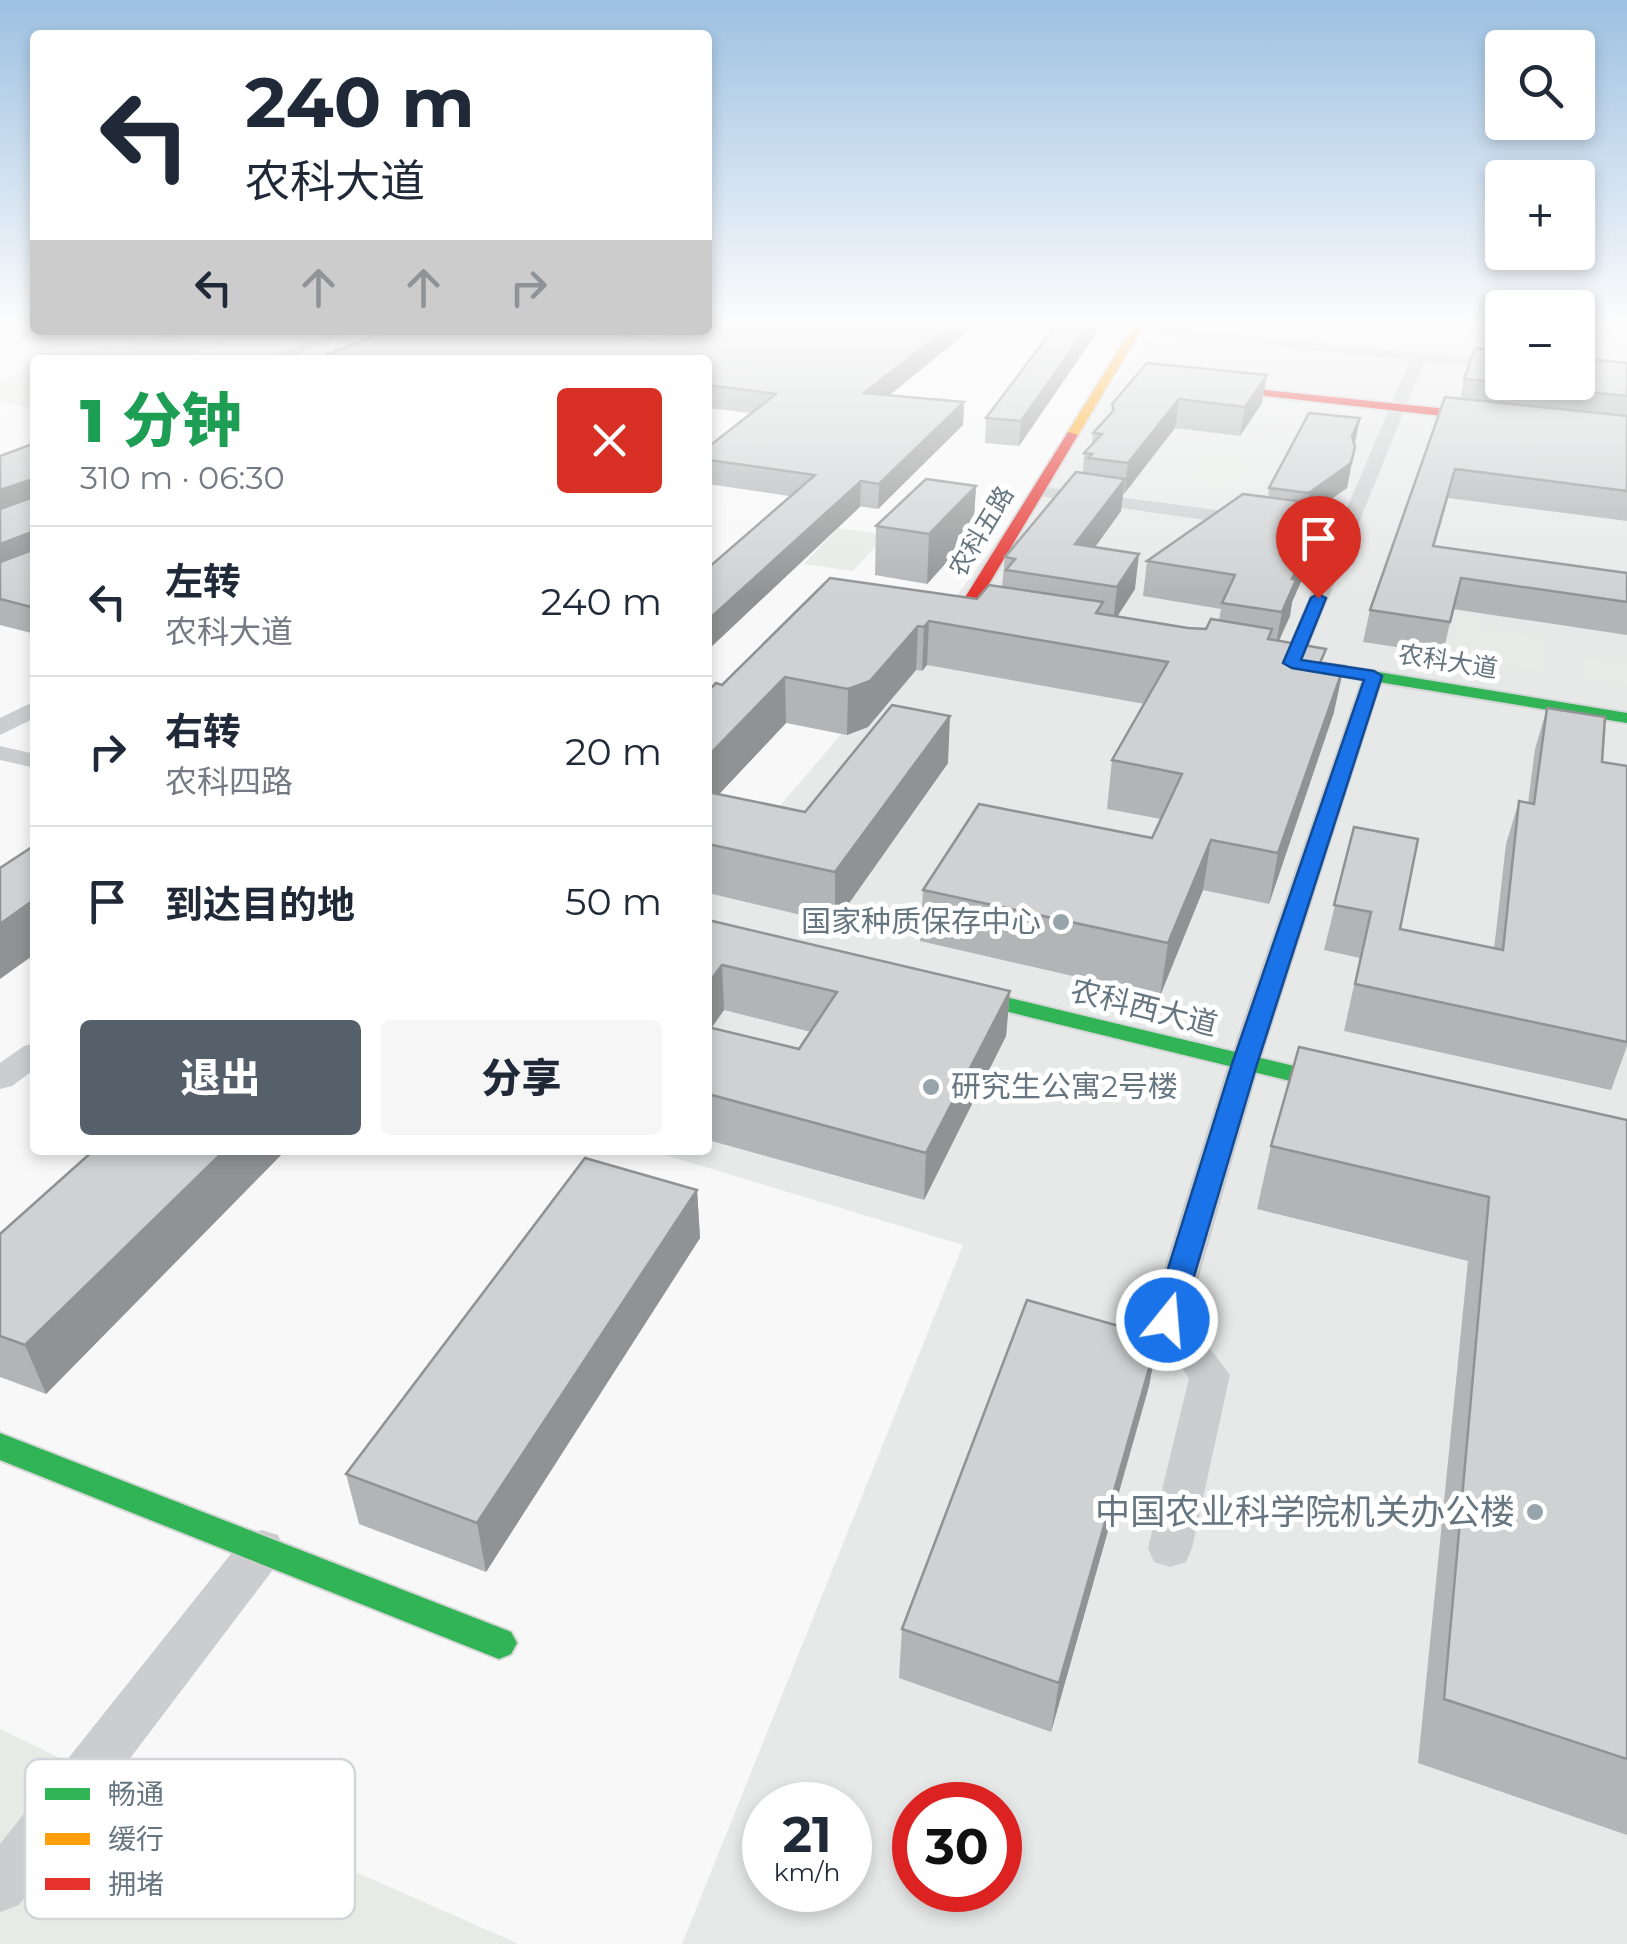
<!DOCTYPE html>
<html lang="zh">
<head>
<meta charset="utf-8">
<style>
  body { margin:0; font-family:Montserrat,"Noto Sans SC",sans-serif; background:#f6f6f7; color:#1f2937; height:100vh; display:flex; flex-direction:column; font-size:38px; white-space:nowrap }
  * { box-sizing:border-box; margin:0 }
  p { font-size:32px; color:#747a83 }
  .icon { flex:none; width:55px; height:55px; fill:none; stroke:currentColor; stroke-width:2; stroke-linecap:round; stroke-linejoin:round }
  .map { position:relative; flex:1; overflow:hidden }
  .sheet { position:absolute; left:30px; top:355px; width:682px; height:800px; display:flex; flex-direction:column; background:#fff; border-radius:10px; box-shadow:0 5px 15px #0003 }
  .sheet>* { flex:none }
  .guide { position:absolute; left:30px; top:30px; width:682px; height:305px; border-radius:10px; box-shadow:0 5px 15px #0003; background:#fff; color:#1f2937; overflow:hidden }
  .tools { position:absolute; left:1485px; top:30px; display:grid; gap:20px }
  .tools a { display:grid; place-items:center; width:110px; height:110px; border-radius:10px; background:#fff; box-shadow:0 5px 15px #0003; font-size:50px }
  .speed { position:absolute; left:742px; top:1782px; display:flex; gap:20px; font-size:50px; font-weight:700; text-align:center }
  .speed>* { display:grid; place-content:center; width:130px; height:130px; border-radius:50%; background:#fff; box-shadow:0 5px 15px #0003; line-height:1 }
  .speed small { font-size:25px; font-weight:400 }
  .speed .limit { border:15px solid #d22; background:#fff; color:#111 }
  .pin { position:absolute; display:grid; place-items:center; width:85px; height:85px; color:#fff; margin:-102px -42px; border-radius:50% 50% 50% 0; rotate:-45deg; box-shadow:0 0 10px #0007 }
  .pin .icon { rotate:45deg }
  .me { position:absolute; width:110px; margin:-55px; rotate:17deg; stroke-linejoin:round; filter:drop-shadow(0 0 8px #0008) }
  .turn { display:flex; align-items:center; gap:35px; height:210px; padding:0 50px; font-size:45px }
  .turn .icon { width:130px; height:130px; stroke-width:2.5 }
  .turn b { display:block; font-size:70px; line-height:85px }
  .lanes { display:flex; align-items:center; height:95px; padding:0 50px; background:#0003; justify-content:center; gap:50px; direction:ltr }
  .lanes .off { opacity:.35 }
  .round { display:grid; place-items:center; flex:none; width:105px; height:105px; border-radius:10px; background:#f6f6f7 }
  .overview { display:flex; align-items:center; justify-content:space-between; height:170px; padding:0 50px }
  h1 { font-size:60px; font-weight:800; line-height:75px; color:#1e9e55 }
  .action { display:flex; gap:20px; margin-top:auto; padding:20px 50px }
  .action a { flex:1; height:115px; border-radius:10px; background:#55606b; color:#fff; font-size:40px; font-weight:800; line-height:115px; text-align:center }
  .action a+a { background:#f6f6f7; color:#1f2937 }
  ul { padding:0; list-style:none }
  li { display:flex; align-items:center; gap:30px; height:150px; padding:0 50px; border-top:2px solid #e0e1e3 }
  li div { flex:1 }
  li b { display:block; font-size:38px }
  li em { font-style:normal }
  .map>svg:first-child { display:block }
</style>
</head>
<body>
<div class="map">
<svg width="1627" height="1944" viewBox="0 0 1627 1944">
  <rect width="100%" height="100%" fill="#f8f8f8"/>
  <path fill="#e7e8e8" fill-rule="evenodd" d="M1157,325H1502V382H1578V325H1627V1944H682L963,1245L649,1150H708V890L938,621ZM765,1805H850V1890H765ZM915,1805H1000V1890H915Z"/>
  <g fill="#e7eae5">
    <polygon points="163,334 225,343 182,360 59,360 103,344 126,346"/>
    <polygon points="35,368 35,409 0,402 0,381"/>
    <polygon points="1205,455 1248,461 1234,486 1189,481"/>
    <polygon points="838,528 886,535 853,571 804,564"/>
    <polygon points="1458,612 1480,616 1479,627 1547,638 1543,672 1447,657"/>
    <polygon points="1585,657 1627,662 1627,686 1585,679 1580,675"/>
    <polygon points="0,1729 68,1762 0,1845"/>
    <polygon points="115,1766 519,1944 0,1944 0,1872"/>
  </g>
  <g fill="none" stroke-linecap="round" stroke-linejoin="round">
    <defs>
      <g id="fast">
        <polygon points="1287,657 1627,713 1627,723 1281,666 1279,662"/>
        <polygon points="955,985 1348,1079 1360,1087 1348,1095 947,997 944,992 947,987"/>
        <polygon points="0,1433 511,1632 517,1643 511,1654 499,1659 0,1460"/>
      </g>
      <polygon id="slow" points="1134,325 1144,325 1078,435 1068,438 1066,435"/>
      <g id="jam">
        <polygon points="1208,384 1495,414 1501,418 1495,422 1204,389"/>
        <polygon points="1068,432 1078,435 974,609 1012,619 1004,624 958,615 956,612"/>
      </g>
    </defs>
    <use href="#fast" stroke="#d4d5d6" stroke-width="4"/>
    <use href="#slow" stroke="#d4d5d6" stroke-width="4"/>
    <use href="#jam" stroke="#d4d5d6" stroke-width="4"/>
    <g fill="#cbcdce" fill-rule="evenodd">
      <polygon points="1136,325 1502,361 1502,369 1424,362 1300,668 1284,668 1281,663 1410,360 1131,332 1131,326"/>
      <polygon points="335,330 354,330 284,360 264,360"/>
      <polygon points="1038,486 1253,515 1262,521 1253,527 1032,495 1032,487"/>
      <polygon points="1373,670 1384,677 1260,1064 1187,1318 1230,1375 1192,1548 1186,1562 1170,1567 1154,1562 1148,1548 1189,1378 1148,1320 1228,1064 1362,677"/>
      <polygon points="35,701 35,718 0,735 0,718"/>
      <polygon points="0,746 35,754 35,768 0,760"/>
      <polygon points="35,1043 35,1069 12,1086 0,1089 0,1063 24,1046"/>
      <polygon points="262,1530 278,1535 284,1549 278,1563 19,1905 0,1912 0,1844 246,1535"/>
    </g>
    <use href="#fast" fill="#30b455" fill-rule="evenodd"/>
    <use href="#slow" fill="#ff9f0a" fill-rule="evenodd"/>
    <use href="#jam" fill="#e5322d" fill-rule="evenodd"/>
  </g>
  <g fill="#b2b4b5" fill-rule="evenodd">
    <polygon points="708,325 976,325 889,395 964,402 963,425 878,509 708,484 708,447 751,413 708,408 708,360 328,360 327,355 658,340"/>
    <polygon points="1056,325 1102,325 1019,446 985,443 986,418"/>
    <polygon points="1147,363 1262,403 1240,436 1175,428 1123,494 1121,511 1095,547 1135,589 1117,617 1188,628 1206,629 1219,620 1221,609 1143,596 1147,561 1268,498 1269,488 1360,418 1347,488 1323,505 1327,505 1320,539 1292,602 1290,616 1279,641 1323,663 1334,712 1269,904 1203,890 1160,996 920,941 923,890 1152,838 1161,819 1107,809 1112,760 1145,704 927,665 922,671 916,670 868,727 847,735 786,723 719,794 805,812 948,763 835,923 708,893 708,691 722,685 977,599 1002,587 1005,557 1083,473 1084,453 1092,445 1093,433 1111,413 1112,404"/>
    <polygon points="1627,363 1627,521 1448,498 1434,546 1627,573 1627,635 1453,609 1443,654 1363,642 1370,610 1460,399 1464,379"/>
    <polygon points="35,443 35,634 0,625 0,456"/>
    <polygon points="976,486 973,533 927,584 875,575 876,526"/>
    <polygon points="1547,708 1602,762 1627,766 1627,1046 1611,1090 1344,1031 1360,958 1324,950 1354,827 1400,929 1494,949 1506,844 1519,801 1528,803 1535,749"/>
    <path d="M708,920L1010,991L1006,1036L924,1200L708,1140ZM724,1010L811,1032L799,1049L711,1027Z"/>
    <polygon points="1627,1120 1627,1835 1418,1763 1468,1261 1257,1209 1271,1146"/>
    <polygon points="94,1150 286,1150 46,1394 0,1377 0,1234"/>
    <polygon points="697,1190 700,1238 486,1572 359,1524 346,1474"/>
    <polygon points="1158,1337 1149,1386 1051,1732 899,1678 902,1629"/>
  </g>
  <g fill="#919293">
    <polygon points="951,325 976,325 864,416 864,393"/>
    <polygon points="1089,325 1102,325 1019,446 1021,421"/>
    <polygon points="1267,375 1262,403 1240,436 1245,407"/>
    <polygon points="1179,399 1175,428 1124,494 1128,463"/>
    <polygon points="964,402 963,425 878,509 879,484"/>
    <polygon points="1360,418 1355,441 1347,459 1352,436"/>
    <polygon points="1355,447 1347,488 1304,518 1309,493"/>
    <polygon points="1455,469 1448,498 1426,576 1433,546"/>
    <polygon points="1125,479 1121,511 1072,579 1075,544"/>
    <polygon points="30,480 35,498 0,519 0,490"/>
    <polygon points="861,481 860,507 708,650 708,620"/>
    <polygon points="976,486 973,533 927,584 929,534"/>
    <polygon points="1327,505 1320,539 1292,602 1290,616 1275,649 1282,612 1292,579"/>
    <polygon points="29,533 35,553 0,574 0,544"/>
    <polygon points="1139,554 1135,589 1113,623 1117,587"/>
    <polygon points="929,621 927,665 922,671 924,627"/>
    <polygon points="918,626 916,670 868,727 847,735 848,689"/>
    <polygon points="1344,666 1334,712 1269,904 1278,853"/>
    <polygon points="785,677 786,723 708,806 708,756"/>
    <polygon points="950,716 948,763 835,923 835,872"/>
    <polygon points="1211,840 1203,890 1160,996 1168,943"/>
    <polygon points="35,899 35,954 0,979 0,924"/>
    <polygon points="722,965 724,1010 708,1033 708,984"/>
    <polygon points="1010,991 1006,1036 924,1200 926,1153"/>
    <polygon points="225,1150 286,1150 46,1394 25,1345"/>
    <polygon points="697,1190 700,1238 486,1572 477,1523"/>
    <polygon points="1158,1337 1149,1386 1051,1732 1059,1683"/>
  </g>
  <g fill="#cfd1d2" stroke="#919293" stroke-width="2.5">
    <polygon points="708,325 951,325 864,393 964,402 879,484 861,481 708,620 708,568 815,475 708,460 708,447 776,394 708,385 708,360 359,360 327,355 387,330 586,330 658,340 676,330 708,330"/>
    <polygon points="1056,325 1089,325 1021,421 986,418"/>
    <polygon points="1475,348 1502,351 1502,382 1578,382 1578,358 1627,363 1627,396 1464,379"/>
    <polygon points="1147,363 1267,375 1245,407 1179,399 1128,463 1088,458 1092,454 1084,453 1102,434 1093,433 1114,410 1112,404"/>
    <polygon points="1445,397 1627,416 1627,491 1455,469 1433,546 1627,573 1627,602 1461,578 1450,622 1370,610"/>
    <polygon points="1309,413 1360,418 1352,436 1355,447 1351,463 1309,493 1269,488"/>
    <polygon points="35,443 35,608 0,599 0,562 30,551 29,533 0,544 0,509 31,498 30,480 0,490 0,456"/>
    <polygon points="1076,472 1125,479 1075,544 1139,554 1117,587 1006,570 1015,559 1005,557"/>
    <polygon points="926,479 976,486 929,534 876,526"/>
    <polygon points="1243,494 1327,505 1292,579 1296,580 1282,612 1222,603 1235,575 1147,561"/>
    <polygon points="830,578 977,599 989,585 1103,602 1096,613 1188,628 1206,629 1211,619 1272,629 1268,639 1326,649 1320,663 1344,666 1278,853 1211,840 1168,943 923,890 979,804 1152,838 1182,774 1112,760 1168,662 929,621 924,627 918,626 870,681 848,689 785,677 708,756 708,691 716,683 722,685"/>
    <polygon points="892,705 950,716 835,872 708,844 708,792 805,812"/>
    <polygon points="1547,708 1605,717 1602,762 1627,766 1627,1042 1355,984 1371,912 1334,905 1354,827 1418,839 1400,929 1503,950 1519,801 1534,804"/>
    <polygon points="35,845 35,899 0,924 0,868"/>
    <polygon points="708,920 1010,991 926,1153 708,1094 708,1027 799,1049 837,992 722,965 708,984"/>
    <polygon points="1299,1047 1627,1120 1627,1759 1444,1699 1489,1197 1271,1146"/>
    <polygon points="94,1150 225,1150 25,1345 0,1336 0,1234"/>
    <polygon points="585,1158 697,1190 477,1523 346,1474"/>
    <polygon points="1027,1300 1158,1337 1059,1683 902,1629"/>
  </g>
  <linearGradient id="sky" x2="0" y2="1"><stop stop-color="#9dc1e2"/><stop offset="0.54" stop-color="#fcfcfc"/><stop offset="1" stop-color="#fcfcfc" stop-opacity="0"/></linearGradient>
  <rect width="1627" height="597" fill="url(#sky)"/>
  <polygon fill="#1a73e8" stroke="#114b97" stroke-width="2.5" points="1318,594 1326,598 1301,660 1374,671 1382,676 1257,1064 1181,1320 1177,1328 1167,1332 1156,1328 1152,1320 1232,1064 1364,680 1292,668 1283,663 1311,598"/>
  <g fill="#98a4ab" stroke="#fff" stroke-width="4">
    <circle cx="1061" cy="922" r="10"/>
    <circle cx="931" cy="1087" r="10"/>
    <circle cx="1535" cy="1512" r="10"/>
  </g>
  <g text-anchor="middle" stroke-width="10" stroke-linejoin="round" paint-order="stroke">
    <g font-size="25" fill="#657681" stroke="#fff">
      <text transform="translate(981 531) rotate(-59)" y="9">农科五路</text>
      <text transform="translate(1448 661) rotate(9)" y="9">农科大道</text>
    </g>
    <g font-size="30" fill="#657681" stroke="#fff" text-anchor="end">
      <text x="1041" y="932">国家种质保存中心</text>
      <text x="951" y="1097" text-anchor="start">研究生公寓2号楼</text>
    </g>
    <g font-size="30" fill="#657681" stroke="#fff">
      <text transform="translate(1144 1008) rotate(14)" y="10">农科西大道</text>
    </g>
    <g font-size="35" fill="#657681" stroke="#fff" text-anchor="end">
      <text x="1515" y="1524">中国农业科学院机关办公楼</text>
    </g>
  </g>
  <rect x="25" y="1759" width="330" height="160" rx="15" fill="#fff" stroke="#d1d6d9" stroke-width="2.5"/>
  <rect x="45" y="1788" width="45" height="12" fill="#30b455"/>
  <rect x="45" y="1833" width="45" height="12" fill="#ff9f0a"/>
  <rect x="45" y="1878" width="45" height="12" fill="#e5322d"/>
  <g font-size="28" fill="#657681">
    <text x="108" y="1804">畅通</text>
    <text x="108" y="1849">缓行</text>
    <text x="108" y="1894">拥堵</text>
  </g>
</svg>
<div class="tools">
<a><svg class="icon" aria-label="search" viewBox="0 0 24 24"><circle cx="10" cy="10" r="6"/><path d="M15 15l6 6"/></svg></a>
<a>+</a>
<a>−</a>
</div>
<div class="speed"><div>21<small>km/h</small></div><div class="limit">30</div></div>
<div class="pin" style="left:1318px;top:598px;background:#d93025"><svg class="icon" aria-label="arrive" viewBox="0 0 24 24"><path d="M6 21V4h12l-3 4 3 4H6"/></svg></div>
<svg class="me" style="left:1167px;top:1320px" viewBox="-20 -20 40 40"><circle r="17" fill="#1a73e8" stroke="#fff" stroke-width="3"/><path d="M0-11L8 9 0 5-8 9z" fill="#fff"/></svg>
<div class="guide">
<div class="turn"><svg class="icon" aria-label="left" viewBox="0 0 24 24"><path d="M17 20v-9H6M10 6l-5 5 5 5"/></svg><div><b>240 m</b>农科大道</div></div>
<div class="lanes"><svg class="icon" aria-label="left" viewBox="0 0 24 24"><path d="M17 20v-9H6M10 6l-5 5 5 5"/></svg><svg class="icon off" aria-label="ahead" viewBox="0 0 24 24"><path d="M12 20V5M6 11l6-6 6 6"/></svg><svg class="icon off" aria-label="ahead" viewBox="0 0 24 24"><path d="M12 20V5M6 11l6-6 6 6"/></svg><svg class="icon off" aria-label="right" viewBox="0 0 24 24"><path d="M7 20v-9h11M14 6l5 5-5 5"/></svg></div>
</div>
<section class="sheet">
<div class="overview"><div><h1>1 分钟</h1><p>310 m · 06:30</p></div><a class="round" style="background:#d93025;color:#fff"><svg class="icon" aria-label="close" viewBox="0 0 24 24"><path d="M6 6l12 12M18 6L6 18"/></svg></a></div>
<ul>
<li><svg class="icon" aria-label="left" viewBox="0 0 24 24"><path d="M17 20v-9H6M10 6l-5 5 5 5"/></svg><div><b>左转</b><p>农科大道</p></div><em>240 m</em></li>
<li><svg class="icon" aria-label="right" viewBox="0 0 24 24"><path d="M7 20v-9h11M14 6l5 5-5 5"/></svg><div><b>右转</b><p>农科四路</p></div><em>20 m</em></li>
<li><svg class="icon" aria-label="arrive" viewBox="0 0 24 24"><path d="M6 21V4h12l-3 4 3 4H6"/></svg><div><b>到达目的地</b></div><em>50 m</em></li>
</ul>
<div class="action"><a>退出</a><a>分享</a></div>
</section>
</div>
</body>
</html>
